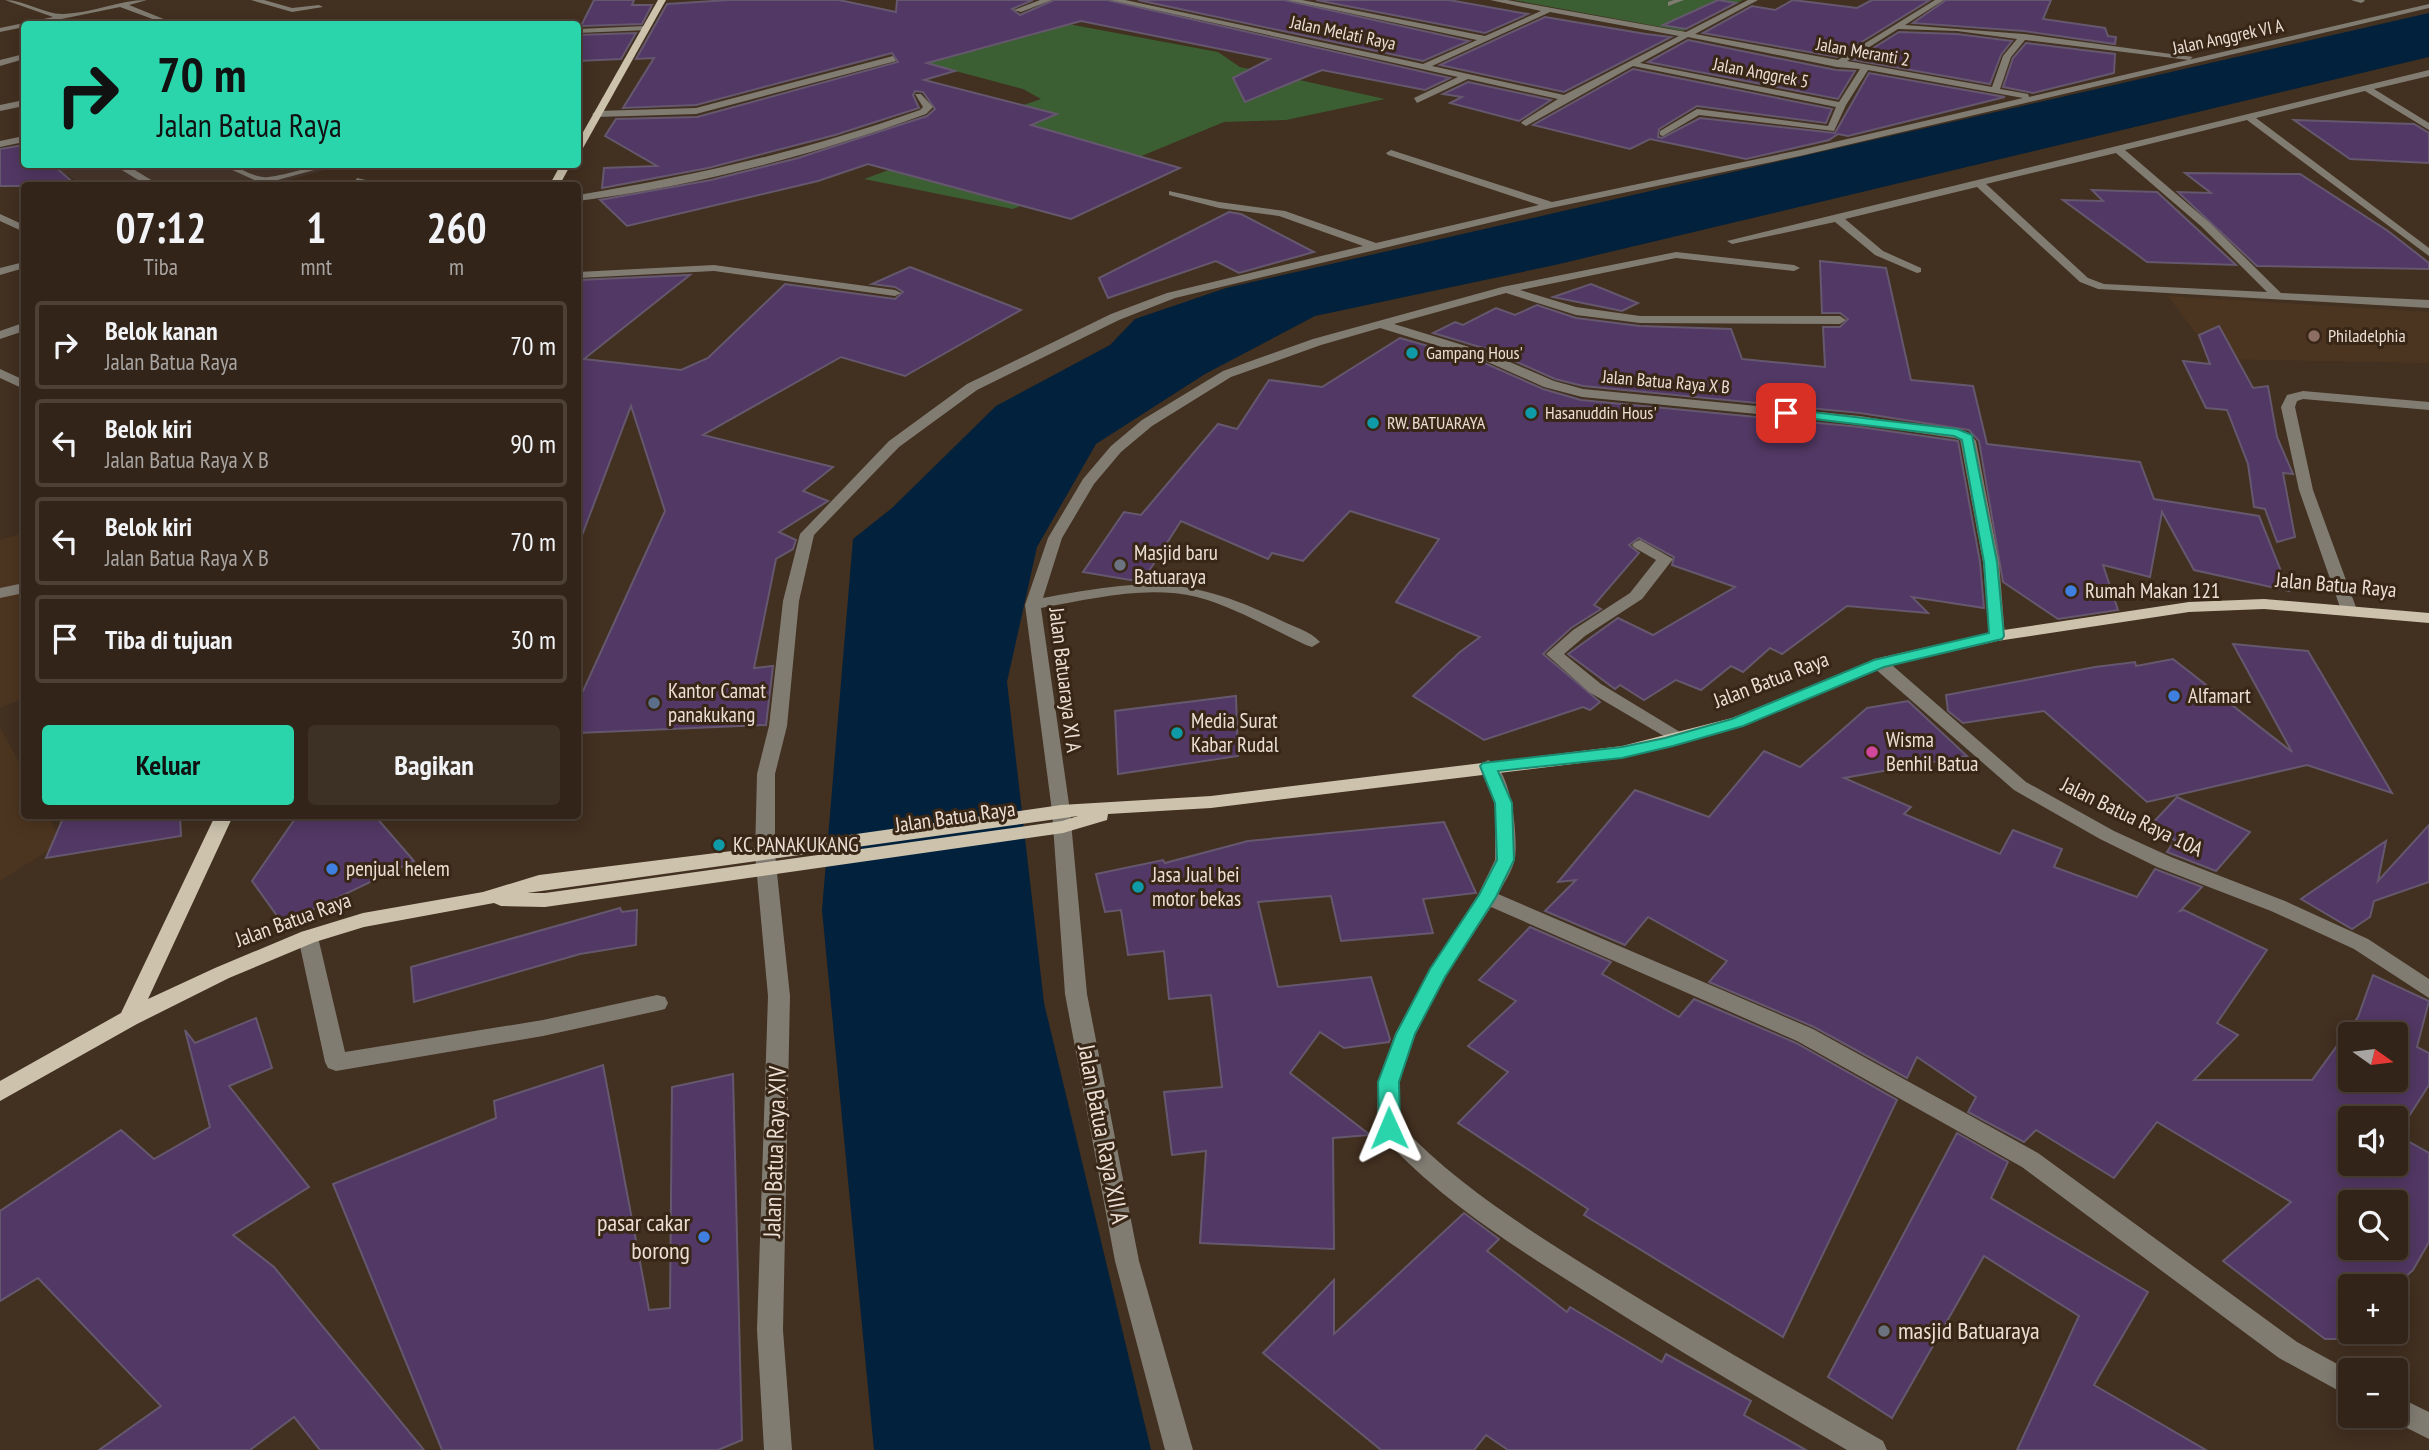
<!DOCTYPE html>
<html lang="id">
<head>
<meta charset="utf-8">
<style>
  body { margin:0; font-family:"PT Sans Narrow",sans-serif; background:#3d3025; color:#f1f3f6; height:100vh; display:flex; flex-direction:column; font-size:26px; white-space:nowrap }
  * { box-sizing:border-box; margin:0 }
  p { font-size:23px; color:#a8a4a2 }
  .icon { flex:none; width:38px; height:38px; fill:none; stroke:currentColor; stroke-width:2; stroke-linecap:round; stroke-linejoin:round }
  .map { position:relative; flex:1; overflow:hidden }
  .panel { position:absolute; left:21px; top:182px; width:560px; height:637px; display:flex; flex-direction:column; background:#322418; border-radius:7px; box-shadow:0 4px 18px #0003,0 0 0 2px #4d4137 }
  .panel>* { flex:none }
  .top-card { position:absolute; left:21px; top:21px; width:560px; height:147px; border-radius:7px; box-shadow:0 4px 18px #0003,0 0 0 2px #4d4137; background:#2bd5ac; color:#111; overflow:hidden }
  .needle { width:46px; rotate:104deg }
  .controls { position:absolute; left:2338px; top:1022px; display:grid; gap:14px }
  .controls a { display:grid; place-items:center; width:70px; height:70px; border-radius:7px; background:#322418; box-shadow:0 4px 18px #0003,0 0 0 2px #4d4137; font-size:35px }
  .pin { position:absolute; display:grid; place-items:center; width:60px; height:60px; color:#fff; margin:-30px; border-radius:14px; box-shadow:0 4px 10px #0006 }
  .me { position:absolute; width:77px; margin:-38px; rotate:359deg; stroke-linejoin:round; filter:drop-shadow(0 0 5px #0008) }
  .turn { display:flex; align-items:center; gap:24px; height:147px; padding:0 21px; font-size:32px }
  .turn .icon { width:91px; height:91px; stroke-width:2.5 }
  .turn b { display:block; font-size:49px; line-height:60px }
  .eta { display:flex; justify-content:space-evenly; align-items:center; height:119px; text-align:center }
  .eta b { font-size:42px; font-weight:700; line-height:49px }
  .button { display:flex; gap:14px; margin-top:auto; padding:14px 21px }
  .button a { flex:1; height:80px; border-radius:7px; background:#2bd5ac; color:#111; font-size:28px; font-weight:700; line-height:80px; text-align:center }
  .button a+a { background:#3d3025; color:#f1f3f6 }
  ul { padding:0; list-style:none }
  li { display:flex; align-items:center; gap:21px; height:88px; margin:0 14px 10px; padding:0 7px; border:4px solid #4d4137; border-radius:7px }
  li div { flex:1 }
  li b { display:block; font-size:26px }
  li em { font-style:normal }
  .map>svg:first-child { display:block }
</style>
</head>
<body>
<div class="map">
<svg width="2429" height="1450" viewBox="0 0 2429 1450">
  <rect width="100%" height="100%" fill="#423020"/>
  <g fill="#4c3520">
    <polygon points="2168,296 2429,312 2429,363 2215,359"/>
    <polygon points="24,533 24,698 0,708 0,540"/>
    <polygon points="0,727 24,772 24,816 48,816 62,842 0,881"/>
  </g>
  <polygon fill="#49382d" points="50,165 343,165 267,186 84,185"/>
  <g fill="#3c5e33">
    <polygon points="1513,0 1743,0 1683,31"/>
    <polygon points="1063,23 1218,52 1240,67 1385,99 1286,120 1224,122 1013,209 864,179 981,136 958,127 1041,99 1023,89 922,62"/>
  </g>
  <polygon fill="#02213c" points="2429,13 2429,57 1555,265 1315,316 1205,374 1096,444 1037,547 1007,682 1044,1003 1151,1450 874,1450 822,910 853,539 892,508 996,406 1110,345 1135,319 1226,288"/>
  <g fill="#523864" stroke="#65586e" stroke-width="2" fill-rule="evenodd">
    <polygon points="594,0 634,0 632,5 652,5 642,24 581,26"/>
    <polygon points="729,0 839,0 896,12 897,0 1033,0 1012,9 1020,15 1054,0 1107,0 1450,78 1425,90 1322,70 1245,102 1233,78 1270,59 1081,21 927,63 955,71 924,80 1057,114 1031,125 1180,168 1071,219 868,164 818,181 627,226 600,200 711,180 798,158 927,116 935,109 923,92 915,91 913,95 919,108 835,135 708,168 602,188 604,168 657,166 605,136 616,119 697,117 898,62 892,53 696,105 623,108 654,58 636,59 667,4"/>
    <polygon points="1138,0 1284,0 1469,41 1423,61"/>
    <polygon points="1316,0 1449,0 1528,14 1485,33"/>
    <polygon points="1718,0 1736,3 1686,29 1663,25"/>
    <polygon points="1793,0 1857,8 1872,0 1930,0 1837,57 1703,33 1752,6 1775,10"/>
    <polygon points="1946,0 2051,0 2043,19 2105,28 2108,36 2116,37 2115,44 2024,31 1913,23"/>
    <polygon points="1545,17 1646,34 1671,37 1564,92 1440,65"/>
    <polygon points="1899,32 1957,34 2012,41 2001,55 1990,84 1854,60"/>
    <polygon points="636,33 621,59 578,61 578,35"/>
    <polygon points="1688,40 1836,70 1855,71 1838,99 1648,62"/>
    <polygon points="2026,43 2115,54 2114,73 2033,93 2003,87 2013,58"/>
    <polygon points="1633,69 1832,109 1826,123 1697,106 1659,129 1658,137 1662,138 1700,118 1835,133 1869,73 2005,97 1848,136 1838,134 1829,140 1746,159 1650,139 1630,149 1533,125"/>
    <polygon points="1468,82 1551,100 1519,121 1450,103 1462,97 1443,94"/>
    <polygon points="2294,120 2414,124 2429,133 2429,163 2350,159"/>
    <polygon points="24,145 24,164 52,164 77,186 0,186 0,149"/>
    <polygon points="2185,173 2300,174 2388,231 2429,263 2429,269 2257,266 2178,192 2211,193"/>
    <polygon points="2092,190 2157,192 2236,265 2147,262 2063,200 2103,201"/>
    <polygon points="1229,212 1241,214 1314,252 1239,273 1216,261 1108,298 1099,278"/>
    <polygon points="1820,261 1886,268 1911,380 1973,386 1987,444 2140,462 2154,499 2259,516 2289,591 2194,570 2162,512 2150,577 2103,565 2118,610 2058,619 2003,582 1979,441 1969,430 1860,413 1583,386 1555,379 1490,350 1433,333 1455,322 1463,325 1496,308 1515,315 1537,305 1576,318 1640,326 1731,329 1742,359 1825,367 1823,327 1840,327 1848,319 1840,313 1822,313"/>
    <polygon points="910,267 1021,310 905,376 841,357 703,435 833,467 803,491 828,501 779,532 796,540 793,549 776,559 754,668 773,666 766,725 578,733 578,702 665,511 631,406 581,538 578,538 578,280 690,275 584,359 681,370 708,358 785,284 895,299 903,292 895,287 872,284"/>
    <polygon points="1591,284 1638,303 1622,311 1553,297"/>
    <polygon points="2219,326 2253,388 2268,386 2277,437 2293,474 2283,473 2295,537 2277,542 2265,509 2254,507 2248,464 2227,410 2206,408 2183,361 2210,364 2199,335"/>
    <polygon points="1400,338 1480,361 1543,389 1581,400 1860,427 1958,441 1980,562 1984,608 1912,597 1928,613 1847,606 1782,654 1770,648 1743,672 1731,666 1701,690 1676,680 1644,700 1620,685 1615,689 1568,654 1618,618 1653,635 1735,587 1672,565 1674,557 1639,538 1629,545 1639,553 1594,605 1601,609 1571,628 1543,654 1600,702 1590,710 1583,707 1484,740 1413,696 1460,652 1480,637 1396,602 1439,539 1350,511 1303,561 1272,553 1268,559 1181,521 1142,582 1083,572 1124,512 1141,515 1218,424 1237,429 1269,380 1322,387"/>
    <polygon points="2233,644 2308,651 2392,793 2307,765 2147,802 2044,711 1963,723 1948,711 1946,695 2095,667 2135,662 2136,666 2173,659 2292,752"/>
    <polygon points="1236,696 1238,756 1118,774 1115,711"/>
    <path d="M1908,701L1967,756L1844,778L1911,807L1904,814L2000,854L2013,830L2062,849L2054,867L2137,897L2155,869L2202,887L2180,911L2184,910L2267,950L2217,1023L2238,1035L2194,1080H2312L2358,1017L2373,975L2429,1001L2417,1047L2429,1053V1085L2397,1135L2429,1153V1242L2413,1270L2395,1286H2350V1328L2338,1339H2325L2223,1261L2291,1202L2157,1122L2114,1178L2036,1130L2024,1142L1968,1112L1976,1097L1917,1057L1907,1078L1814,1027L1709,982L1727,961L1648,917L1625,945L1545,911L1576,880L1558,882L1635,790L1709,817L1764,751L1800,767L1867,708ZM2350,1034H2396V1080H2350ZM2350,1118H2396V1164H2350ZM2350,1202H2396V1248H2350Z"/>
    <polygon points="2177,797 2250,832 2216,871 2167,852 2175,840 2149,827"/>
    <polygon points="64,816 180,816 181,836 46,858"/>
    <polygon points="297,816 375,816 414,861 283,924 252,881"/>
    <polygon points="1444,822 1476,893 1423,899 1433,933 1341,941 1331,896 1258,902 1278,987 1371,977 1390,1039 1389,1042 1344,1048 1320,1032 1290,1073 1370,1135 1333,1138 1334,1249 1200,1243 1206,1151 1172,1155 1164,1092 1222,1087 1211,995 1169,999 1164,951 1128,955 1121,910 1105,912 1096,874 1163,860 1165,863 1248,841"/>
    <polygon points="2429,825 2429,882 2374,901 2370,917 2352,929 2301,899 2386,841 2378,881"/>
    <polygon points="620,908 622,912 637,910 636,945 580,954 414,1002 411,967"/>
    <polygon points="1530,927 1611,962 1602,974 1679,1017 1694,999 1796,1043 1897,1100 1783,1337 1584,1215 1588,1209 1458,1123 1508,1072 1468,1046 1516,1001 1479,980"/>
    <polygon points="256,1018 272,1068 229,1086 309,1187 233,1235 274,1267 424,1450 320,1450 294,1417 250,1450 99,1450 161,1406 38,1278 0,1301 0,1211 121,1130 154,1159 210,1127 185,1030 195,1043"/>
    <polygon points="603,1065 649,1310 670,1308 672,1087 733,1074 742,1440 718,1450 442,1450 333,1184 496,1118 494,1101"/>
    <polygon points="1957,1133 2008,1162 1991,1198 2148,1292 2094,1385 2206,1450 2017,1450 2079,1316 1984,1256 1892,1418 1828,1377"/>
    <polygon points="1464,1213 1499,1239 1487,1251 1567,1312 1570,1307 1662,1362 1666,1354 1751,1401 1744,1415 1806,1450 1508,1450 1486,1435 1474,1450 1381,1450 1263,1353 1334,1280 1334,1334"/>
  </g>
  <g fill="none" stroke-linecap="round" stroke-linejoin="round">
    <g fill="#817c72" fill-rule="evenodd">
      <path d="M5,0C25,0 45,15 64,14C92,13 119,0 147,0L129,5L176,24H166L120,7L37,24H24V27L0,32V28L53,17Z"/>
      <polygon points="251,0 264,0 292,8 319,5 323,7 292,12"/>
      <polygon points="1040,0 1052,0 1021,12 1014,10"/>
      <path d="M1110,0H1125L1423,64L1477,40L1287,0H1302L1485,36L1541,11L1490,0H1507L1686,32L1748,0H1758L1695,34L1838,60L1935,0H1944L1905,25L2024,34L2193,57L2189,60L2025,40L2011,57L2000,89L2028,94L2029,97L2429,4V8L1800,156L1551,208L1175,298L1119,320L977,390L899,447L814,535L799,601L787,726L775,774V854L790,996L783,1330L792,1450H764L757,1330L768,996L755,854L757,774L769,726L783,601L800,534L889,441L967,384L1111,314L1167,293L1363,246L1279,216L1219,208L1169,195V191L1219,202L1285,211L1376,243L1539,205L1388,155L1386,153L1391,150L1552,202L1800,150L2023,98L1868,70L1846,105L1834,131L1699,115L1663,136L1660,135V131L1697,109L1828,126L1836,107L1633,66L1526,126L1521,123L1523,121L1558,99L1468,79L1417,103L1414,98L1458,77ZM1550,12L1679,36L1564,95L1432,66ZM1898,29L1957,31L2017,39L2003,56L1992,87L1847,61ZM1688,37L1837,67L1860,69L1839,102L1640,63Z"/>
      <polygon points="1674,0 1684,0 1668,6 1668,2"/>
      <polygon points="2351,0 2364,0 2365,1 2361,3"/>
      <polygon points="645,26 648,30 578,33 578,29"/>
      <polygon points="24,54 24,59 0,66 0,60"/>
      <polygon points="893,56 896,61 696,114 597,117 592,114 597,111 696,108"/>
      <path d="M2429,70V76L2374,89L2429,123V130L2365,91L2256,118L2429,248V256L2247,120L2125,150L2210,223L2281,293L2429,300V308L2098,289L2080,282L1977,187L1845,219L1883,251L1921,268V272L1917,273L1875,255L1835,222L1732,244L1727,241ZM2116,153L2202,227L2267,292L2104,284L2088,278L1986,184Z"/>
      <path d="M915,94H921L933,107L926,114C814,155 696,186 578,201V195C695,176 808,150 920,110L923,107Z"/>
      <polygon points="24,100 24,106 0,111 0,105"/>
      <polygon points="24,136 24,142 0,147 0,141"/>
      <polygon points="112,164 125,164 161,186 148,186"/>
      <path d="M219,164C237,164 247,175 263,177C275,179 315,164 336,164L263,184Z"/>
      <polygon points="357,178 366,180 362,186 352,186"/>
      <polygon points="0,214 24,225 24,232 0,221"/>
      <path d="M1676,252L1794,265L1800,268L1794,271L1676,258L1520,290L1576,307L1640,316H1840L1846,320L1840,324L1640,323L1576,315L1506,293L1394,324L1489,353L1554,381L1583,389L1860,416L1969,433L1976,441L1999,562L2005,636L1997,641L1989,636L1983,562L1960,439L1860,424L1582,397L1544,387L1481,359L1380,328L1321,345L1231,377L1152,426L1121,452L1094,484L1062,538L1043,598C1142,580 1184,574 1278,619C1291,626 1311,631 1320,642L1312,647L1306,645C1271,629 1235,607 1197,597C1146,585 1092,599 1041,608L1070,811L1087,994L1139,1261L1193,1450H1165L1115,1261L1065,994L1052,811L1025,605L1048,538L1083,479L1111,446L1142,420L1223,371L1313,339L1502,287Z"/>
      <polygon points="24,262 24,268 0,275 0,268"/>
      <polygon points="714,265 895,290 901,293 895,296 714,271 578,278 578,272"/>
      <polygon points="20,324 24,324 24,331 0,339 0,331"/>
      <polygon points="0,369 24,380 24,389 0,378"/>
      <polygon points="2303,391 2429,402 2429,410 2303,399 2297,401 2295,407 2313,490 2357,610 2349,615 2341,610 2299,490 2281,407 2287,395"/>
      <polygon points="1640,540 1673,559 1642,599 1585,636 1564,654 1601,684 1685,735 1688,739 1679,745 1589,692 1546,654 1573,630 1630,593 1656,560 1635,548 1632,545 1635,542"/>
      <polygon points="24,583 24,593 0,598 0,588"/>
      <polygon points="1879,658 1885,659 2026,782 2114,831 2171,857 2285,901 2368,939 2429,979 2429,998 2354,949 2271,911 2157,867 2100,839 2014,790 1873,667 1871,663 1873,659"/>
      <path d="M1488,760C1512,767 1518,837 1515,858C1513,870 1504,883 1498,894L1813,1029L2038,1153L2297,1342L2350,1371V1397L2279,1358L2022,1167L1797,1041L1491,907C1458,958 1412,1020 1400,1081C1398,1095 1400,1111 1400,1125C1458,1186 1529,1230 1599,1274C1692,1332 1788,1386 1883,1441L1887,1450H1847C1759,1398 1670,1346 1583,1290C1510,1244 1439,1199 1381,1135L1377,1128L1378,1082L1395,1034L1430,969L1478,895L1495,860V803L1479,766Z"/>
      <polygon points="308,930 315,932 318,937 345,1052 543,1020 657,995 665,997 668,1003 665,1009 657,1011 543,1036 336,1071 328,1068 325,1062 298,937 301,932"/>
      <polygon points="2396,1396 2429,1412 2429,1439 2387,1418 2386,1416 2396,1416"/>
    </g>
    <g fill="#cdc3ad" fill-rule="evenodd">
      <polygon points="658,0 666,0 583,148 578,151 578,141"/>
      <polygon points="561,164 571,164 559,186 549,186"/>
      <path d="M2264,599L2429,613V623L2264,609L2189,612L1997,641L1884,667L1744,726L1622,758L1211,808L1108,814L1107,820L1063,833L545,907L501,906L494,903L364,927L315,942L229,978L137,1024L0,1101V1081L121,1013L215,816H233L148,999L215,968L301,932L363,913L483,892L539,875L765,847L1061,805L1211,796L1622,746L1732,718L1879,658L1997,631L2189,602ZM1078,816L1062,821L545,893H527Z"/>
    </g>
  </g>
  <polygon fill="#2bd5ac" stroke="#1c8a70" stroke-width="2" points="1786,409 1957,429 1972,435 1997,562 2004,636 2002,639 1884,667 1743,726 1673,746 1622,758 1498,771 1512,803 1514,860 1496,897 1445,977 1415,1034 1399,1082 1400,1128 1397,1134 1389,1137 1382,1134 1379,1128 1378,1082 1396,1034 1430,969 1479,895 1497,860 1495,803 1480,766 1483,763 1622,747 1665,738 1732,719 1874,660 1989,633 1984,562 1962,440 1954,436 1782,415 1782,410"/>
  <circle fill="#8d6e63" stroke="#382616" stroke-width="2.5" cx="2314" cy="336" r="7"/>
  <g fill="#0f9aa8" stroke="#382616" stroke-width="2.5">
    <circle cx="1412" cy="353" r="7"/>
    <circle cx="1531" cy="413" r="7"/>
    <circle cx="1373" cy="423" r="7"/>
    <circle cx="1177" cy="733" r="7"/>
    <circle cx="719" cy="845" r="7"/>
    <circle cx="1138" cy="887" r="7"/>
  </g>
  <g fill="#6b7280" stroke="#382616" stroke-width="2.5">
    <circle cx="1120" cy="565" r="7"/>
    <circle cx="1884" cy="1331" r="7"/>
  </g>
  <g fill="#3f7fe0" stroke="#382616" stroke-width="2.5">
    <circle cx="2071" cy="591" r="7"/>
    <circle cx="2174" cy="696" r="7"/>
    <circle cx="332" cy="869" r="7"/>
    <circle cx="704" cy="1237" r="7"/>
  </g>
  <circle fill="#5c6f8a" stroke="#382616" stroke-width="2.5" cx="654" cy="703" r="7"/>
  <circle fill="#d1479c" stroke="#382616" stroke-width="2.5" cx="1872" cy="752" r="7"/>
  <g text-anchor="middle" stroke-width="6" stroke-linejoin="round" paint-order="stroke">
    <g font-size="18" fill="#ebdfd5" stroke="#382616">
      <text transform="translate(1343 33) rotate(12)" y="6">Jalan Melati Raya</text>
      <text transform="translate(2228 37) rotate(-12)" y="6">Jalan Anggrek VI A</text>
      <text transform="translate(1863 52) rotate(10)" y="6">Jalan Meranti 2</text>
      <text transform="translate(1761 73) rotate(11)" y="6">Jalan Anggrek 5</text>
      <text transform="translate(1666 382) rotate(5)" y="6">Jalan Batua Raya X B</text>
    </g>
    <g font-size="18" fill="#ebdfd5" stroke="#382616" text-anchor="start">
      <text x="2328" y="342">Philadelphia</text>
      <text x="1426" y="359">Gampang Hous'</text>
      <text x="1545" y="419">Hasanuddin Hous'</text>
      <text x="1387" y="429">RW. BATUARAYA</text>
    </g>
    <g font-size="21" fill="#ebdfd5" stroke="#382616" text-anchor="start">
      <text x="1134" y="560">Masjid baru<tspan x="1134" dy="24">Batuaraya</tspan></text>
      <text x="2085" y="598">Rumah Makan 121</text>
      <text x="668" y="698">Kantor Camat<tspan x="668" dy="24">panakukang</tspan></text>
      <text x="2188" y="703">Alfamart</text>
      <text x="1191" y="728">Media Surat<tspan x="1191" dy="24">Kabar Rudal</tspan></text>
      <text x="1886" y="747">Wisma<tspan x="1886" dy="24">Benhil Batua</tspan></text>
      <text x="733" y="852">KC PANAKUKANG</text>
      <text x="346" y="876">penjual helem</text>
      <text x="1152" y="882">Jasa Jual bei<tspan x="1152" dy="24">motor bekas</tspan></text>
    </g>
    <g font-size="21" fill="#ebdfd5" stroke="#382616">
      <text transform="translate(2336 585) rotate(5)" y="7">Jalan Batua Raya</text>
      <text transform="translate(1065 680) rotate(83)" y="7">Jalan Batuaraya XI A</text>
      <text transform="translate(1771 680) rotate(-21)" y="7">Jalan Batua Raya</text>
      <text transform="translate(955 817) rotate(-8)" y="7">Jalan Batua Raya</text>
      <text transform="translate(2132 817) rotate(26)" y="7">Jalan Batua Raya 10A</text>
      <text transform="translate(293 920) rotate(-20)" y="7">Jalan Batua Raya</text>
    </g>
    <g font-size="24" fill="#ebdfd5" stroke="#382616">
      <text transform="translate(1103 1134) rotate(79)" y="8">Jalan Batua Raya XII A</text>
      <text transform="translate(775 1152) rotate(-88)" y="8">Jalan Batua Raya XIV</text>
    </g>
    <g font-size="24" fill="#ebdfd5" stroke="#382616" text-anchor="end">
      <text x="690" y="1231">pasar cakar<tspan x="690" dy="28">borong</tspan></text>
      <text x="1898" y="1339" text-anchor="start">masjid Batuaraya</text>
    </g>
  </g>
</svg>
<div class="controls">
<a><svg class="needle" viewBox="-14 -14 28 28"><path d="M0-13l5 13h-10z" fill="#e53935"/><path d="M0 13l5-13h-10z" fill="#a8a4a2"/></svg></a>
<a><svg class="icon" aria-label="sound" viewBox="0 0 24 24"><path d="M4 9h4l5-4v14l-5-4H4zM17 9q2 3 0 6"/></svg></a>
<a><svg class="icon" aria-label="search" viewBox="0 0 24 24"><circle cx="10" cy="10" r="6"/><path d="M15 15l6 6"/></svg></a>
<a>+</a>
<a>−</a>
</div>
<div class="pin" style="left:1786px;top:413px;background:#d93025"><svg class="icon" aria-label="arrive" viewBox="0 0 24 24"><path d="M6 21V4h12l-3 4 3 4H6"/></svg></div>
<svg class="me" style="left:1389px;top:1128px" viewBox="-20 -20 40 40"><path d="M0-17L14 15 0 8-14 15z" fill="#2bd5ac" stroke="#fff" stroke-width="4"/></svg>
<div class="top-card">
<div class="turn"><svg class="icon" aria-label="right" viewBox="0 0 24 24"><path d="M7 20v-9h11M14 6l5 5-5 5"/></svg><div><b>70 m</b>Jalan Batua Raya</div></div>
</div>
<section class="panel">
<div class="eta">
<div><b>07:12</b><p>Tiba</p></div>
<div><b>1</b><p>mnt</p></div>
<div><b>260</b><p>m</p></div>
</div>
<ul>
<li><svg class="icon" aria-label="right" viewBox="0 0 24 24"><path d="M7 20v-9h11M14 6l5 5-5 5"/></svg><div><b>Belok kanan</b><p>Jalan Batua Raya</p></div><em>70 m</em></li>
<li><svg class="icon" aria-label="left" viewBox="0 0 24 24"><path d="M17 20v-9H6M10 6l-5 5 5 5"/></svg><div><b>Belok kiri</b><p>Jalan Batua Raya X B</p></div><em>90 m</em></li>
<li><svg class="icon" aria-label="left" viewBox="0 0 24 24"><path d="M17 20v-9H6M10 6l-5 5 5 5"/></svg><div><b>Belok kiri</b><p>Jalan Batua Raya X B</p></div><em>70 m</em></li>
<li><svg class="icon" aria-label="arrive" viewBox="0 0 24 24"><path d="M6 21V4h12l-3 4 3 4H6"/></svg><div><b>Tiba di tujuan</b></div><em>30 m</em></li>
</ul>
<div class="button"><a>Keluar</a><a>Bagikan</a></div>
</section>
</div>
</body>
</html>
